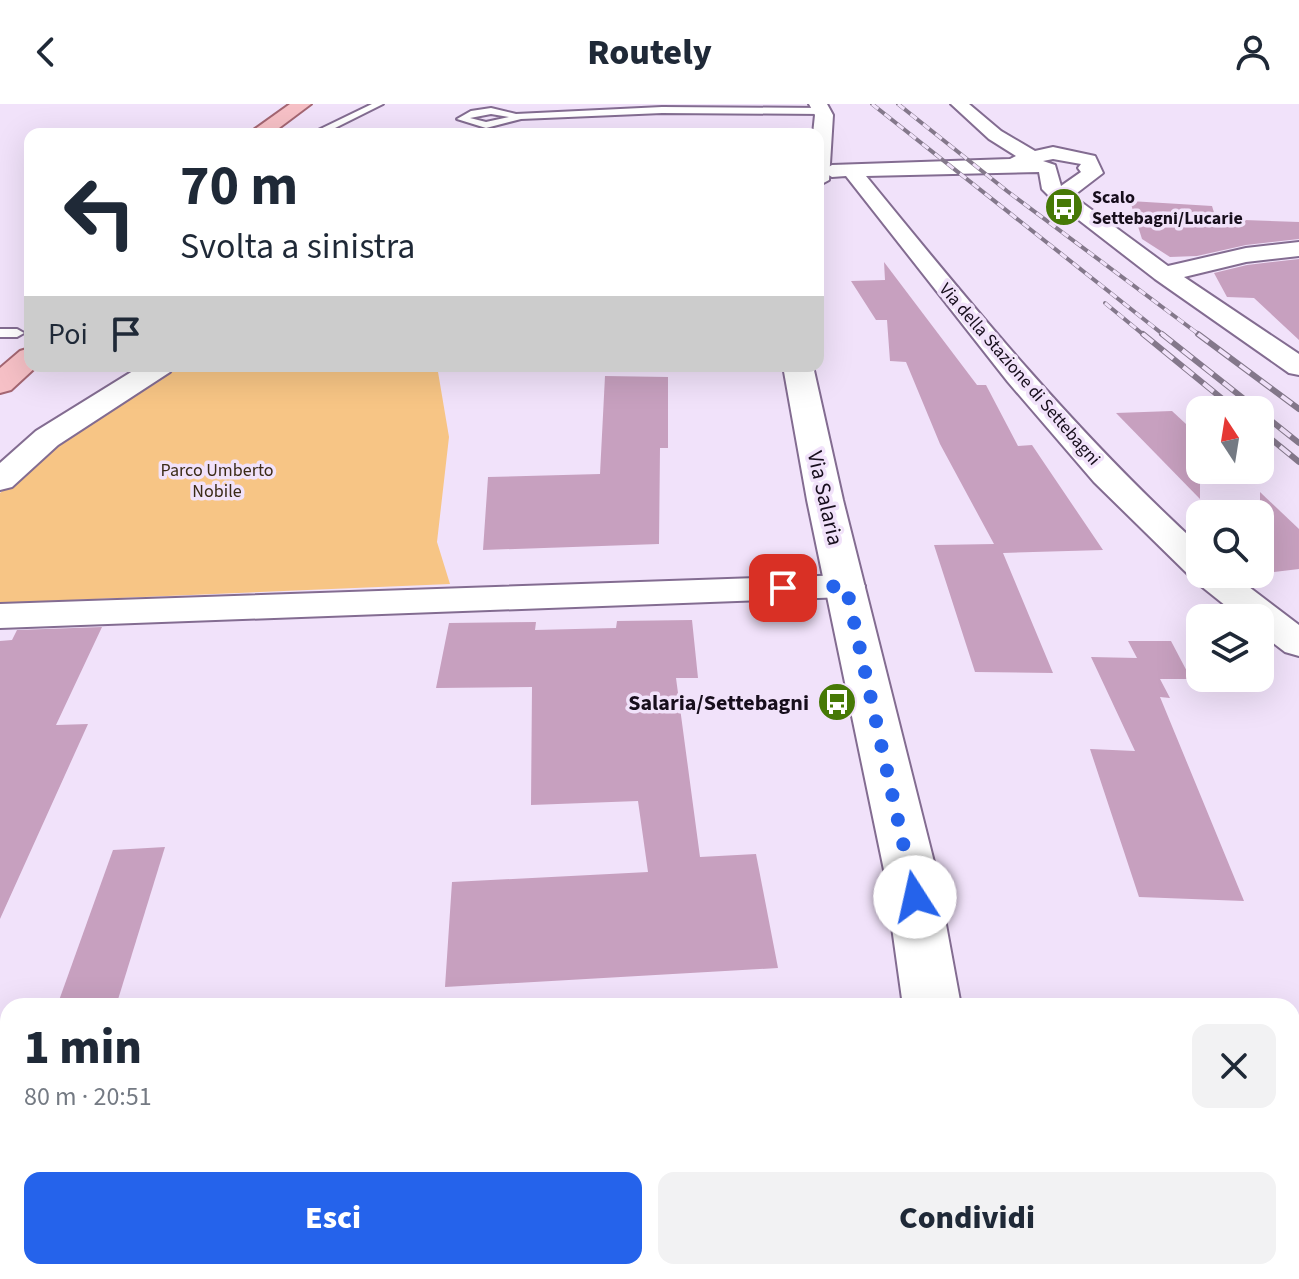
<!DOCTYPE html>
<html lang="it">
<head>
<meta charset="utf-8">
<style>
  body { margin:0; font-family:"Source Sans 3",sans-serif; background:#f2f2f3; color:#1f2937; height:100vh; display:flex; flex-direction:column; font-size:30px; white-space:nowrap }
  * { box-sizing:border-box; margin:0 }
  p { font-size:26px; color:#747a83 }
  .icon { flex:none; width:44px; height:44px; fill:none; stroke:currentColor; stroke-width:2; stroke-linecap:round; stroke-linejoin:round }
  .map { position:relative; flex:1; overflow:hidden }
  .side { position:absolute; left:0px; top:894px; width:1300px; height:282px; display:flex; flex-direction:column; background:#fff; border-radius:24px 24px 0 0; box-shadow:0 8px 32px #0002 }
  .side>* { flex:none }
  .banner { position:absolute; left:24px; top:24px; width:800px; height:244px; border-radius:16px; box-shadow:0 8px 32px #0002; background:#fff; color:#1f2937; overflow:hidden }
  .needle { width:52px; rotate:348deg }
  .fabs { position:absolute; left:1186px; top:292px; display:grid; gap:16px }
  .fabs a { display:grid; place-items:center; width:88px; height:88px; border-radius:16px; background:#fff; box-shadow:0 8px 32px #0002; font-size:40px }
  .pin { position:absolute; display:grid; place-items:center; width:68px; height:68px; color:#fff; margin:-34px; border-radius:16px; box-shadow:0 4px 12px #0006 }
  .me { position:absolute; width:88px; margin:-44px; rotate:350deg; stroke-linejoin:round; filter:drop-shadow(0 0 6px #0008) }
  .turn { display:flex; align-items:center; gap:28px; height:168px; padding:0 24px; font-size:36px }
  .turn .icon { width:104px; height:104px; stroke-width:2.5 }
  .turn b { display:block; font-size:56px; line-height:68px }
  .then { display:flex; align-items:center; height:76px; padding:0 24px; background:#0003; gap:16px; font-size:30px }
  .round { display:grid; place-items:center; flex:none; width:84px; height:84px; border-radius:16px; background:#f2f2f3 }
  .summary { display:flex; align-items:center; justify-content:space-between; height:136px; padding:0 24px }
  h1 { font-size:48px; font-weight:800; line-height:60px }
  .action { display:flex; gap:16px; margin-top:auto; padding:16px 24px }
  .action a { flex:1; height:92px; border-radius:16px; background:#2563eb; color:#fff; font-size:32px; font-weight:800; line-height:92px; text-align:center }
  .action a+a { background:#f2f2f3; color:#1f2937 }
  header { display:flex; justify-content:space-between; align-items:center; height:104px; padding:0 24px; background:#fff; font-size:36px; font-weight:800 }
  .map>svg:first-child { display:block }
</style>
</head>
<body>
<header><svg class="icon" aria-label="back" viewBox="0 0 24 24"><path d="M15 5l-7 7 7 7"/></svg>Routely<svg class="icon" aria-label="person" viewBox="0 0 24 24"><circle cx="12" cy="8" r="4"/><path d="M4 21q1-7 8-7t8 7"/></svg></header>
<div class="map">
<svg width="1299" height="1175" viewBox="0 0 1299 1175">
  <rect width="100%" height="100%" fill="#f1e2fa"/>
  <polygon fill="#f7c585" points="174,262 437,262 449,333 437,438 450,480 0,499 0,389 62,337 163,275"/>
  <g fill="#c7a0bf">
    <polygon points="1130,97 1212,102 1216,115 1299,118 1299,135 1246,141 1197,152 1170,153 1142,135"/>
    <polygon points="1299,155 1299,236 1254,194 1227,193 1214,169 1247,161"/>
    <polygon points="884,158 977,281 986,281 1018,342 1032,341 1103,446 1003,449 1053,569 975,568 934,441 994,440 940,340 906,258 890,257 887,216 876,216 851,177 885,176"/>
    <polygon points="605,272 668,273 668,344 660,344 659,440 483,446 488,373 600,370"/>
    <polygon points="1172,307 1200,333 1200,395 1116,309"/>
    <polygon points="1260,388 1299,425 1299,465 1274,468 1260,454"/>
    <polygon points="692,516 698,574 676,574 700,753 756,750 778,864 445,883 452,778 648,768 638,697 531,701 532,583 436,584 449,519 536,518 535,526 616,524 617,517"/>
    <polygon points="102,523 56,621 88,620 0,815 0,537 12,536 17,526"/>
    <polygon points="1128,537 1171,537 1191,575 1160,575 1170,594 1160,593 1244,797 1139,793 1090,645 1135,647 1091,553 1137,554"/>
    <polygon points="165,743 116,902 57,902 113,746"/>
  </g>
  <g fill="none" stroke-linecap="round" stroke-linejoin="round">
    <defs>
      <g id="service">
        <polygon points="372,0 383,0 323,30 310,30"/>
        <path d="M662,3L823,4L828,7L823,10L662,9L521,15L486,24L457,15L471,7L491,4L516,10ZM491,10L509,13L486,18L470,14Z"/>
        <polygon points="0,225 17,225 24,229 17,233 0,233"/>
      </g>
      <g id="minor">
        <path d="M951,0H969L1001,27L1035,47L1053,43L1095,52L1103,69L1073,92L1168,162L1246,144L1299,138V152L1246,158L1184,173L1299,250V271L1289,269L1155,175L1053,96L1042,85L1039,68L866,72C971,201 1077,330 1200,442V470H1232L1299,521V552L1285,548L1260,529V514H1241L1196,478L1094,378L1008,278L846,72L832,73L822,67L832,61L1010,55L1016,52L989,35ZM1053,55L1081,60L1078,64L1081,68L1061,82L1055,61L1043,57Z"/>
        <polygon points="141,262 174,262 170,268 58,341 12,383 0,386 0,359 36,327"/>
        <polygon points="846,471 859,474 865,482 859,490 846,493 0,524 0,500"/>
      </g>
      <g id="tertiary">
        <polygon points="809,0 827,0 833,11 829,76 818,82 818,30 813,30 815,11"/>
        <polygon points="783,262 813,262 843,396 936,766 961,902 903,902 884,766 807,396"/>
        <polygon points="940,1168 1010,1168 1011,1175 941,1175"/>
      </g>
      <g id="primary">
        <polygon points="290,0 311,0 271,30 248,30"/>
        <polygon points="30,244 30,262 37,262 11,286 0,289 0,264 20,247"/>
      </g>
    </defs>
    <use href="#service" stroke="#836c91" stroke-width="4"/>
    <use href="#minor" stroke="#836c91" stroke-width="4"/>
    <use href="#tertiary" stroke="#836c91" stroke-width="4"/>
    <use href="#primary" stroke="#a46672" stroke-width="4"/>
    <use href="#service" fill="#fff" fill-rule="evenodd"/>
    <use href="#minor" fill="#fff" fill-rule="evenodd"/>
    <use href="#tertiary" fill="#fff" fill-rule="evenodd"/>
    <use href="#primary" fill="#f6c0c6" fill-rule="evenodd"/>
    <defs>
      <g id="rail-far1">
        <polyline points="872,0 1165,232"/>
        <polyline points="898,0 1007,87 1201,232"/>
        <polyline points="1105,199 1145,232"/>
      </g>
      <g id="rail">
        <polyline points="1143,230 1236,306"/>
        <polyline points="1162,230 1258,306"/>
        <polyline points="1198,230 1299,305"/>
        <polyline points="1260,308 1299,339"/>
        <polyline points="1260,326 1299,358"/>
      </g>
    </defs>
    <use href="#rail-far1" stroke="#84788b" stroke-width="4"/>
    <use href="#rail" stroke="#84788b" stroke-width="6"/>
    <use href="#rail-far1" stroke="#f1e2fa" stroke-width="3" stroke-dasharray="8" stroke-linecap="butt"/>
    <use href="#rail" stroke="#f1e2fa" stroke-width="4" stroke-dasharray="13" stroke-linecap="butt"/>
  </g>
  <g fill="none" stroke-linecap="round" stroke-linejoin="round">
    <polyline stroke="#2563eb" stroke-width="14" stroke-dasharray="0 25.2" points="783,484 846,482 915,793"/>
  </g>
  <defs>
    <symbol id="bus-disc" viewBox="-11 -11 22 22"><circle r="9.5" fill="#467906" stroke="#f1e2fa"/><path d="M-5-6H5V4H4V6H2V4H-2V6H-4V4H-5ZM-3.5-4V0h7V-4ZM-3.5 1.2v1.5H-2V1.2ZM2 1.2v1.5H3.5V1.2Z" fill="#fff"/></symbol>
  </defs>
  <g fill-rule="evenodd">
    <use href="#bus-disc" x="1042" y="81" width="44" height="44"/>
    <use href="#bus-disc" x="815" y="576" width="44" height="44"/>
  </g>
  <g text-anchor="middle" stroke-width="7" stroke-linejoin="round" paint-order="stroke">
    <g font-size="18" font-weight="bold" fill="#170e1c" stroke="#f1e2fa" text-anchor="start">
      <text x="1092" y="99">Scalo<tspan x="1092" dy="21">Settebagni/Lucarie</tspan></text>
    </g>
    <g font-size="18" fill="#170e1c" stroke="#f1e2fa">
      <text transform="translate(1020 270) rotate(49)" y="6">Via della Stazione di Settebagni</text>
    </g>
    <g font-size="18" fill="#3b2b17" stroke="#f1e2fa">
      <text x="217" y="372">Parco Umberto<tspan x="217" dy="21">Nobile</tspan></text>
    </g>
    <g font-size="22" fill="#170e1c" stroke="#f1e2fa">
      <text transform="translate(826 394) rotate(77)" y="8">Via Salaria</text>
    </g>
    <g font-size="22" font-weight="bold" fill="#170e1c" stroke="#f1e2fa" text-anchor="end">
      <text x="809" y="606">Salaria/Settebagni</text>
    </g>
  </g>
</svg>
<div class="fabs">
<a><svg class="needle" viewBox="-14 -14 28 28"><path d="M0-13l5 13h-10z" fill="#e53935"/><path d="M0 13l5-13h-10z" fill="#747a83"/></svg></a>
<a><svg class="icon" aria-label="search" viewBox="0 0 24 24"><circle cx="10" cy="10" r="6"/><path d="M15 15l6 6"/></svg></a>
<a><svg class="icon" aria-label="layers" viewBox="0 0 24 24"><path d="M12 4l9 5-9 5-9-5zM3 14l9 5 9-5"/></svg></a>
</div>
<div class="pin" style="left:783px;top:484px;background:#d93025"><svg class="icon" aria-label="arrive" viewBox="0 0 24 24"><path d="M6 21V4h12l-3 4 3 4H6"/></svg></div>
<svg class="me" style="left:915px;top:793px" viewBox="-20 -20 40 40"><circle r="19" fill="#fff"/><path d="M0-13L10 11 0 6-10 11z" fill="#2563eb"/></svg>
<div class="banner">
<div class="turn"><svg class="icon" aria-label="left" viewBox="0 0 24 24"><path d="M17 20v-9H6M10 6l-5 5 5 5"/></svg><div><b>70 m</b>Svolta a sinistra</div></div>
<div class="then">Poi<svg class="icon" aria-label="arrive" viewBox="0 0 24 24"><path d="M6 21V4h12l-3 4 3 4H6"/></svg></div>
</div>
<section class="side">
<div class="summary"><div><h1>1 min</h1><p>80 m · 20:51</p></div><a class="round"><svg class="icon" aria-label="close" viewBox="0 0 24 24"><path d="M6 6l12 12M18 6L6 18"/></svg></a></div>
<div class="action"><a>Esci</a><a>Condividi</a></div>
</section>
</div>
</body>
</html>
